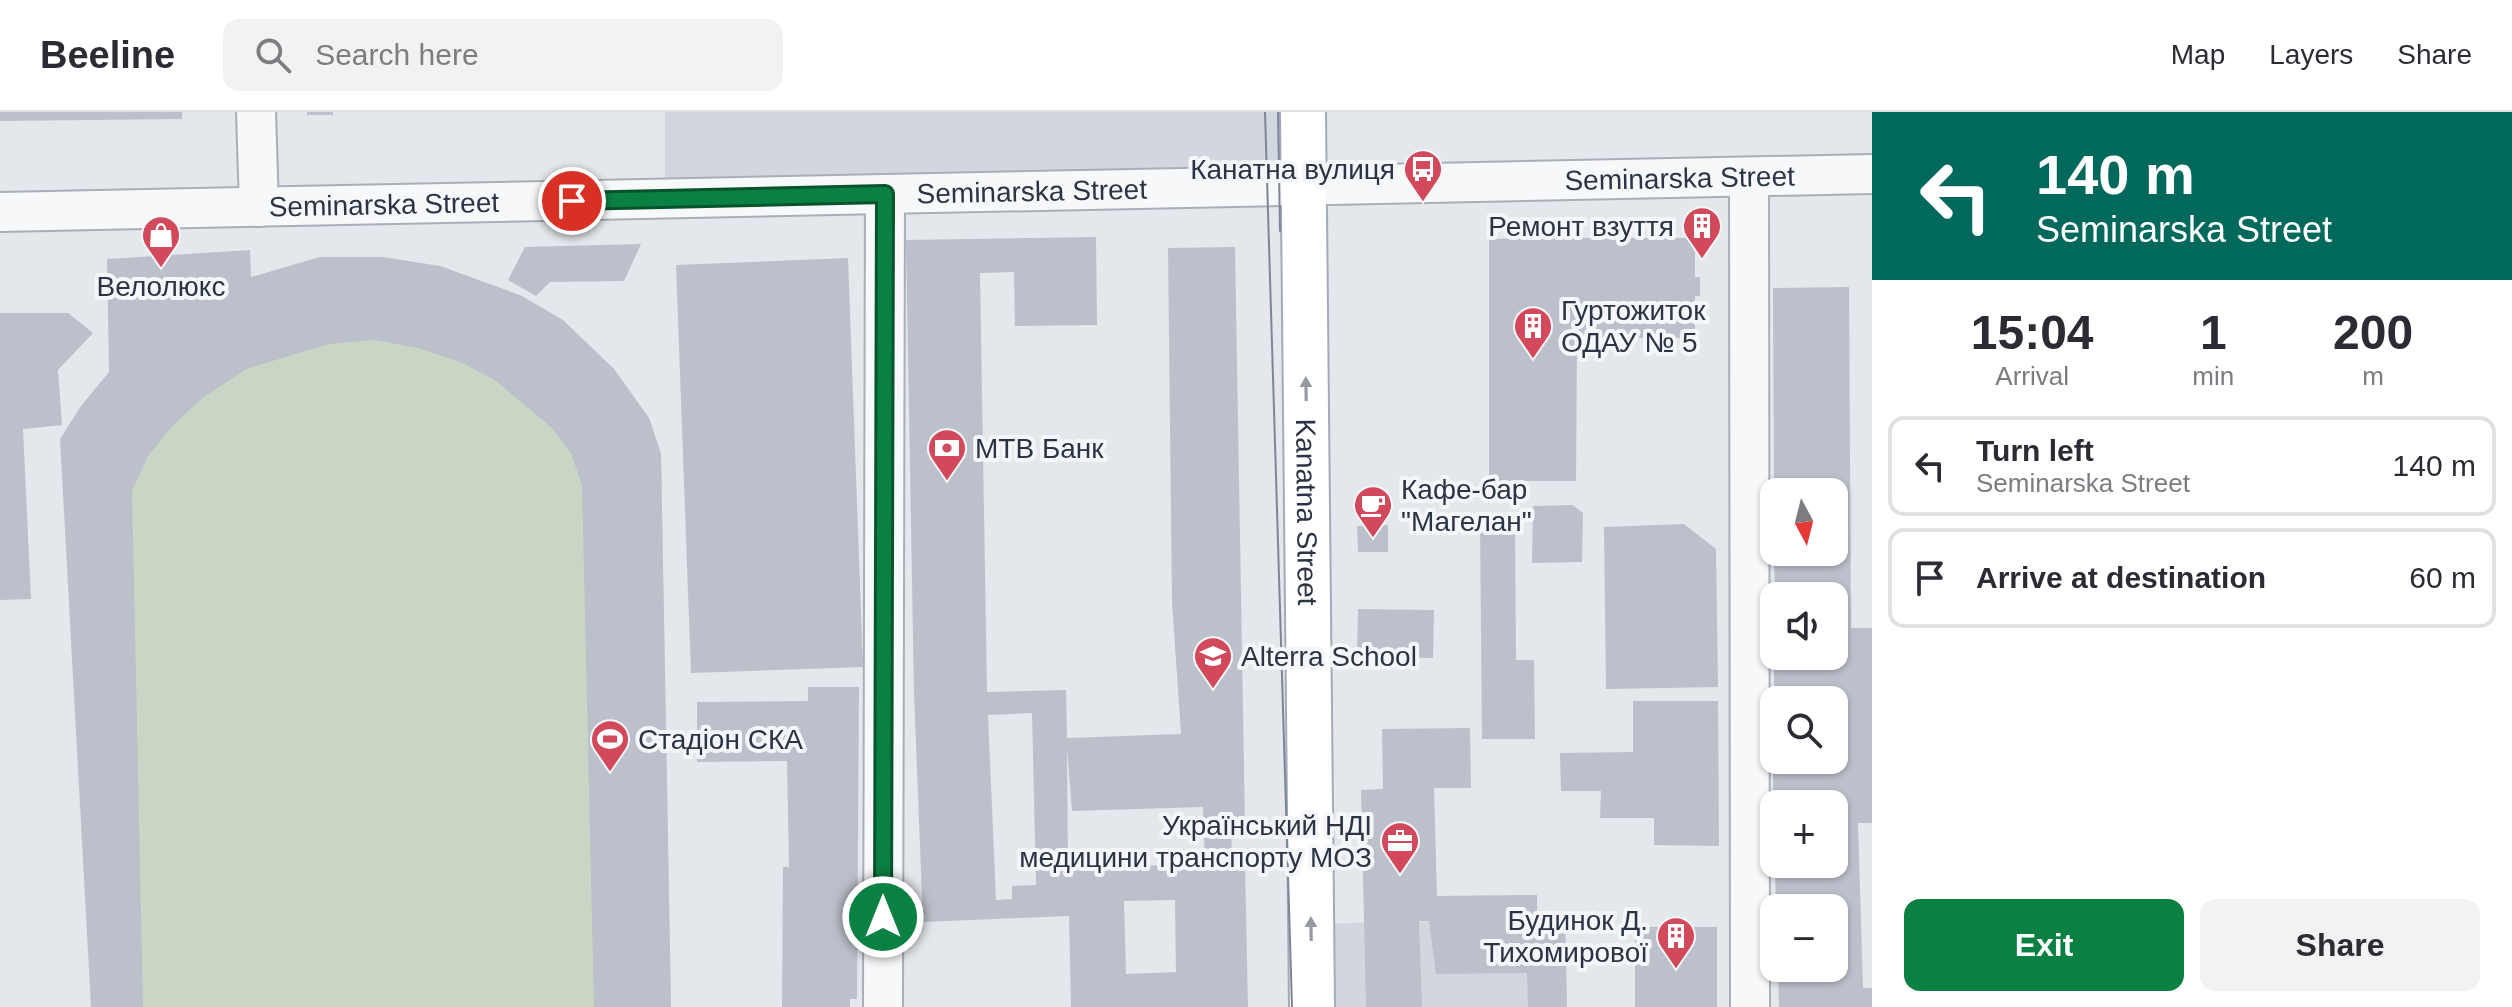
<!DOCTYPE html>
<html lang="en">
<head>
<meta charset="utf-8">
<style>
  body { margin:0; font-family:Helvetica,sans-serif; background:#f2f2f3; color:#2b2b33; height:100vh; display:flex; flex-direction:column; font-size:30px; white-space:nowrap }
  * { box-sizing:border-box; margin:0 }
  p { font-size:26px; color:#7c7c81 }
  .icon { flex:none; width:44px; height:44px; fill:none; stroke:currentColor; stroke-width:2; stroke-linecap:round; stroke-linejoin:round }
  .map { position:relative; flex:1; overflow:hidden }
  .details { display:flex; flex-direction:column; background:#fff; width:640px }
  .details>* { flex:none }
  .banner { background:#00695c; color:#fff; overflow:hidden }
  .needle { width:52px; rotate:173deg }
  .controls { position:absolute; left:1760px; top:366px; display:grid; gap:16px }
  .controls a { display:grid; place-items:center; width:88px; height:88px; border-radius:16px; background:#fff; box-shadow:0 2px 6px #0004; font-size:40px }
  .pin { position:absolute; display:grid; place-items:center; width:68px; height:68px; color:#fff; margin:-34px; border:4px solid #fff; border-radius:50%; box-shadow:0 2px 8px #0007 }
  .me { position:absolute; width:88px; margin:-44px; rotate:0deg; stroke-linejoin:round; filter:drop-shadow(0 0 6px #0008) }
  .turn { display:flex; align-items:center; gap:28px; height:168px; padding:0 32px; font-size:36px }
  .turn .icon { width:104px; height:104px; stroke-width:2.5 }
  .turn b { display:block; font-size:56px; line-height:68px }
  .eta { display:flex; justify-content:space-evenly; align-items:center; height:136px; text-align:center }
  .eta b { font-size:48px; font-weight:700; line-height:56px }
  .button { display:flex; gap:16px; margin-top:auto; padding:16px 32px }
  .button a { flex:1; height:92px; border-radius:16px; background:#0b8043; color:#fff; font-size:32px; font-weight:700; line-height:92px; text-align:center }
  .button a+a { background:#f2f2f3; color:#2b2b33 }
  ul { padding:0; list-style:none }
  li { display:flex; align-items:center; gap:24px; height:100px; margin:0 16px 12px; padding:0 16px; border:4px solid #e1e1e2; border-radius:16px }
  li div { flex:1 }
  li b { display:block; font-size:30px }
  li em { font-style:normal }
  header { display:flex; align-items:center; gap:48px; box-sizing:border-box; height:112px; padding:0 40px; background:#fff; border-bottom:2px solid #e1e1e2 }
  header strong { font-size:38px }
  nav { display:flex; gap:44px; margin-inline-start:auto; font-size:28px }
  .search { width:560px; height:72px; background:#f2f2f3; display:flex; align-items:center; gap:20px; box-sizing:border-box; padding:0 28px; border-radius:16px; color:#7c7c81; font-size:30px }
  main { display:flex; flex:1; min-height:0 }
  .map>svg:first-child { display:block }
</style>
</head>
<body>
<header>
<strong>Beeline</strong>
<div class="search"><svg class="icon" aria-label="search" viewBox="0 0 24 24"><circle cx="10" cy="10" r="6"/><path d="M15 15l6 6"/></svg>Search here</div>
<nav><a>Map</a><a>Layers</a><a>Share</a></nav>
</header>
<main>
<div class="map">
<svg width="1872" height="895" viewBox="0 0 1872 895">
  <rect width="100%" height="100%" fill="#e4e7ec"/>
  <g fill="#d2d6de">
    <polygon points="665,0 1301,0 1303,73 665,81"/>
    <polygon points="1565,806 1567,895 1315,895 1313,812"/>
  </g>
  <polygon fill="#c9d6c5" points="320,145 440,154 522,184 614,257 649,306 661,342 671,895 91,895 81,294 234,171"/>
  <g fill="#bbc0ca" fill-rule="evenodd">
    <polygon points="0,0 182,0 182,7 0,9"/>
    <rect x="307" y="0" width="26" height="3"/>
    <polygon points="1534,121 1550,122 1550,126 1695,126 1695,165 1700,165 1700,184 1695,184 1695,226 1577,226 1576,369 1489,369 1489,127 1534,126"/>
    <path d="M1096,125L1097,213L1015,214L1014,160L980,161L987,580L1066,578L1067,626L1181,622L1172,489L1168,136L1235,135L1245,715H1231L1232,752L1245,751L1248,895H1071L1069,804L923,810L914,581L906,128ZM1032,601L1036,773L1012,774V787L996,788L988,603ZM1067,636L1072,699L1203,695L1205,752L1068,756ZM1175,788L1176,860L1126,862L1124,789Z"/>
    <polygon points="641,132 624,169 550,170 536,184 508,168 525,135"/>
    <polygon points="250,138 251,165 320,145 383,145 440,154 522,184 563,208 614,257 649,306 661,342 671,895 594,895 582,373 571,341 553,317 495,268 460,250 418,236 375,228 329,232 246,257 204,285 175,311 148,344 132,379 143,895 91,895 60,327 81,294 109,260 107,147"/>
    <polygon points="848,146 863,555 691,561 676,153"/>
    <polygon points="1849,175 1851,516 1872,516 1872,711 1858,711 1863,876 1872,876 1872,895 1779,895 1778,856 1834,856 1834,796 1776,796 1775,752 1834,752 1834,692 1773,692 1773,648 1834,648 1834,588 1774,588 1774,544 1834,544 1834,484 1775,484 1774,440 1834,440 1834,380 1774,380 1773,176"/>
    <polygon points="0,201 68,201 93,221 58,258 62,313 23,317 31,487 0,488"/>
    <polygon points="1573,393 1583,401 1582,450 1532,451 1533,394"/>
    <polygon points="1480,411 1515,411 1516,548 1534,548 1535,627 1482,627"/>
    <polygon points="1684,412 1716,437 1718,575 1606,577 1604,415"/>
    <polygon points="1388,413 1388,440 1358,440 1357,414"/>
    <polygon points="1358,497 1434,498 1433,546 1357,545"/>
    <polygon points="808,575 859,575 857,887 850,887 850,895 782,895 783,755 789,755 787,649 697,650 697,590 808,589"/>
    <polygon points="1633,589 1718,589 1719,734 1654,733 1654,706 1600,706 1601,679 1561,679 1560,641 1633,640"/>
    <polygon points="1470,616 1471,676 1434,676 1437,784 1537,783 1537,807 1565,806 1567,895 1528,895 1527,861 1436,862 1429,809 1419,809 1422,895 1366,895 1361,678 1383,677 1382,617"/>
    <rect x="1635" y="815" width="82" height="80"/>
  </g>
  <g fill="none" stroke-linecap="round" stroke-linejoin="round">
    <defs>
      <g id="minor">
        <polyline points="256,0 259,95"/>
        <polyline points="1749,65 1750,895"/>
        <path id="s1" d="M0,100L1872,62"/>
        <polyline points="883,895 885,82"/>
      </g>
      <g id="major">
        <path id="s2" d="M1303,0L1312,895"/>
      </g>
    </defs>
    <use href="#minor" stroke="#a9aeb7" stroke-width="42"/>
    <use href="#major" stroke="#a3abb8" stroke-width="48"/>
    <use href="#minor" stroke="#f7f8fa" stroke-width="38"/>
    <use href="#major" stroke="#fff" stroke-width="44"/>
    <g stroke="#7d8696" stroke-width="2">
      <polyline points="1265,0 1292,895"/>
      <polyline points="1278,0 1280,119"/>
    </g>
  </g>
  <defs><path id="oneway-solid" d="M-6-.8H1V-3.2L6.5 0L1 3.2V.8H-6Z" transform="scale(2)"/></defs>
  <g fill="#959aa2">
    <use href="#oneway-solid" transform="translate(1306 277) rotate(-91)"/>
    <use href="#oneway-solid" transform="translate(1311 817) rotate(-91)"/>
  </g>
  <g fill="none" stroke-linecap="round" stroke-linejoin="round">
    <defs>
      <polyline id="route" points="572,89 885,82 883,805"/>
    </defs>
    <use href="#route" stroke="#07532c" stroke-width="20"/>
    <use href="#route" stroke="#0b8043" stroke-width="14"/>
  </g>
  <defs>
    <symbol id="bus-pin" viewBox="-11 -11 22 30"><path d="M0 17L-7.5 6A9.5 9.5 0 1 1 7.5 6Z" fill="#d1495b" stroke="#f4f6f9"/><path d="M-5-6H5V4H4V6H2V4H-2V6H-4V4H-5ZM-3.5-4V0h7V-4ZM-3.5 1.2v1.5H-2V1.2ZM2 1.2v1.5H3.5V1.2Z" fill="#fff"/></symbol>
    <symbol id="building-pin" viewBox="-11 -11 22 30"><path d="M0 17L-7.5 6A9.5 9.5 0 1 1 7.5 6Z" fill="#d1495b" stroke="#f4f6f9"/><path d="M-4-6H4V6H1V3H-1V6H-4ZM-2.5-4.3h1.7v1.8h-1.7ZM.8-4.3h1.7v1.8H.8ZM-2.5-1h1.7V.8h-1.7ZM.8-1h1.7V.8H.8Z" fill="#fff"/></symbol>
    <symbol id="shop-pin" viewBox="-11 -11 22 30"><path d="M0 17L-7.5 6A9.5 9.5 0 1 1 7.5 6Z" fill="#d1495b" stroke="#f4f6f9"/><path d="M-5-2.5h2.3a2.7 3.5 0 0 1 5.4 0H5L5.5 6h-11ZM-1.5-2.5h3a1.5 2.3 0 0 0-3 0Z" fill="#fff"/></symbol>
    <symbol id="bank-pin" viewBox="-11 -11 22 30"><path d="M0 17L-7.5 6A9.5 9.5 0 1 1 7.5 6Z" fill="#d1495b" stroke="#f4f6f9"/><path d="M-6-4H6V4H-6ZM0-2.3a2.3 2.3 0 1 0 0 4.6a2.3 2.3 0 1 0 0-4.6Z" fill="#fff"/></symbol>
    <symbol id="cafe-pin" viewBox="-11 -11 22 30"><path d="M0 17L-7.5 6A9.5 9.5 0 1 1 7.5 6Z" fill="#d1495b" stroke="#f4f6f9"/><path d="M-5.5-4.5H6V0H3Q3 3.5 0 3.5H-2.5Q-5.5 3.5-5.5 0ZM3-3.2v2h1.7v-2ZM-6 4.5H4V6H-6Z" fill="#fff"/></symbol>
    <symbol id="school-pin" viewBox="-11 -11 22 30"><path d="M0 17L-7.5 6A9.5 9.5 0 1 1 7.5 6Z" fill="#d1495b" stroke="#f4f6f9"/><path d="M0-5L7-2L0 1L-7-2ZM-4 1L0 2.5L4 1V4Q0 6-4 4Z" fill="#fff"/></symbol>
    <symbol id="stadium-pin" viewBox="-11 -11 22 30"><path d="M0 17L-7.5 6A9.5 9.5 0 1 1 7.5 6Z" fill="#d1495b" stroke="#f4f6f9"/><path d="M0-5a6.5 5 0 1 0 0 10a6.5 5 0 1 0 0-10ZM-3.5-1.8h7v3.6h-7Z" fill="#fff"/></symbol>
    <symbol id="office-pin" viewBox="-11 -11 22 30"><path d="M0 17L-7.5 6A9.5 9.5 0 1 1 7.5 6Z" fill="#d1495b" stroke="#f4f6f9"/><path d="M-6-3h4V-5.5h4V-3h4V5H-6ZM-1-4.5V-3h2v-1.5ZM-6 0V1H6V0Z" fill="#fff"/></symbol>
  </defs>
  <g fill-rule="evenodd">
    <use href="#bus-pin" x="1401" y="35" width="44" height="60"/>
    <use href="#building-pin" x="1680" y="92" width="44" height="60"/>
    <use href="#shop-pin" x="139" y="101" width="44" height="60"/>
    <use href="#building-pin" x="1511" y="192" width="44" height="60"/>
    <use href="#bank-pin" x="925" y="314" width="44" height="60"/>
    <use href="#cafe-pin" x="1351" y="371" width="44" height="60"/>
    <use href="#school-pin" x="1191" y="522" width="44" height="60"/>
    <use href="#stadium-pin" x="588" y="605" width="44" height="60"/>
    <use href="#office-pin" x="1378" y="707" width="44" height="60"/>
    <use href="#building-pin" x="1654" y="802" width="44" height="60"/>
  </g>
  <g text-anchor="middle" stroke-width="8" stroke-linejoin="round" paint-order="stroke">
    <g font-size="28" fill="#2b3445" stroke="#f4f6f9" text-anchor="start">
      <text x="1395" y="67" text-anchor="end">Канатна вулиця</text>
      <text x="1674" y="124" text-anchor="end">Ремонт взуття</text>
      <text x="161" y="184" text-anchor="middle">Велолюкс</text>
      <text x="1561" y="208">Гуртожиток<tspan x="1561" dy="32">ОДАУ № 5</tspan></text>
      <text x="975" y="346">МТВ Банк</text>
      <text x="1401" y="387">Кафе-бар<tspan x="1401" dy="32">"Магелан"</tspan></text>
      <text x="1241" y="554">Alterra School</text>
      <text x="638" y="637">Стадіон СКА</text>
      <text x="1372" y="723" text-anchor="end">Український НДІ<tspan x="1372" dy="32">медицини транспорту МОЗ</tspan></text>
      <text x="1648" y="818" text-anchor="end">Будинок Д.<tspan x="1648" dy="32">Тихомирової</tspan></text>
    </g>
    <g font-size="28" fill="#2b3445" stroke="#f4f6f9">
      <text dy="10" stroke="none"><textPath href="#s1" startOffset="1680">Seminarska Street</textPath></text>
      <text dy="10" stroke="none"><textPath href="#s1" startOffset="1032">Seminarska Street</textPath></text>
      <text dy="10" stroke="none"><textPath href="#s1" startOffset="384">Seminarska Street</textPath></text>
      <text dy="10" stroke="none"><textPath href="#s2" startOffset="400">Kanatna Street</textPath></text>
    </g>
  </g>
</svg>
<div class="controls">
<a><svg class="needle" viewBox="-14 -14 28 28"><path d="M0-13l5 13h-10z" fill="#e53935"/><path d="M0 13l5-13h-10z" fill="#7c7c81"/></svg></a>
<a><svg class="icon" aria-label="sound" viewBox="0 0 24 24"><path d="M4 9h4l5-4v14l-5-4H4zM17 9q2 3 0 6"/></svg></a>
<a><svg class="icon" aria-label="search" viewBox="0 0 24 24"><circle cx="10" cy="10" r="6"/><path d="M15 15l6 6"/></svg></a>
<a>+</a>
<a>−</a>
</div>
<div class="pin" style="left:572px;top:89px;background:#d93025"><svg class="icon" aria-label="arrive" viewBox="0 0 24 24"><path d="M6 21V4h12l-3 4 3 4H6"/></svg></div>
<svg class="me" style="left:883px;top:805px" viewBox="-20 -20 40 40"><circle r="17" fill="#0b8043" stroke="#fff" stroke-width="3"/><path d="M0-11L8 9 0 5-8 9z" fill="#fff"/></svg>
</div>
<section class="details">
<div class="banner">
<div class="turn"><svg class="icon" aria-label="left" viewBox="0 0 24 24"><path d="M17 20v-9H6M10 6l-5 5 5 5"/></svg><div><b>140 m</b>Seminarska Street</div></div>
</div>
<div class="eta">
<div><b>15:04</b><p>Arrival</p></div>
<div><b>1</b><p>min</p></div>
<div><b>200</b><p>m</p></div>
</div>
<ul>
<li><svg class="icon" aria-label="left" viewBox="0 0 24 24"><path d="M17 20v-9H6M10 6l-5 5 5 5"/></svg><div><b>Turn left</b><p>Seminarska Street</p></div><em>140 m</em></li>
<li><svg class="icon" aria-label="arrive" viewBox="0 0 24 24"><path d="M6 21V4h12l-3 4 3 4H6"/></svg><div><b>Arrive at destination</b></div><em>60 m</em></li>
</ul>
<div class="button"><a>Exit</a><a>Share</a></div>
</section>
</main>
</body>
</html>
